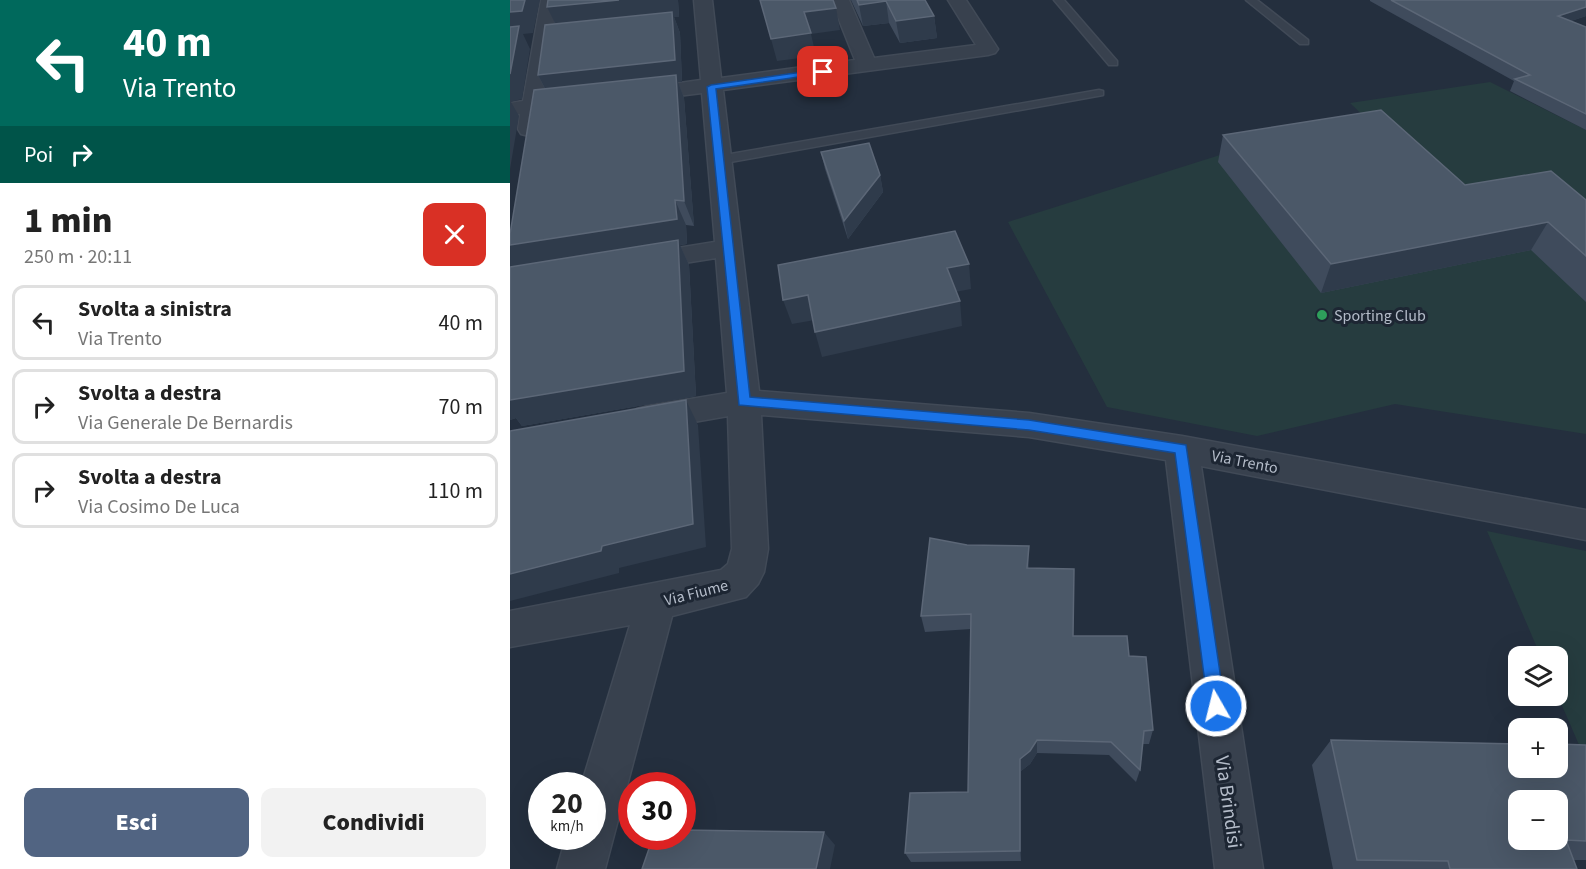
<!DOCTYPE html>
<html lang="it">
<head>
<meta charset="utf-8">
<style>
  body { margin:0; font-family:"Source Sans 3",sans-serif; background:#f2f2f2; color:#222; height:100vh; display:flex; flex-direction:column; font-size:22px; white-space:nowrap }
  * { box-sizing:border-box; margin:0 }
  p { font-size:20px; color:#767676 }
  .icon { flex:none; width:33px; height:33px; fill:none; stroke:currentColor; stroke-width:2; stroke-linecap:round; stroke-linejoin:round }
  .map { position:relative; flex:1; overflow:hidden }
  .panel { display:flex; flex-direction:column; background:#fff; width:510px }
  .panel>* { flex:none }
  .top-card { background:#00695c; color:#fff; overflow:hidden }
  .buttons { position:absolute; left:998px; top:646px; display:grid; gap:12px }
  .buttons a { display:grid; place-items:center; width:60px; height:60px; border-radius:12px; background:#fff; box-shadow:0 6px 24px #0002; font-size:30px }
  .speed { position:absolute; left:18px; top:772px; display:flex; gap:12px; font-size:30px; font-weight:700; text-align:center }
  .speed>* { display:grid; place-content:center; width:78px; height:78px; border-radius:50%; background:#fff; box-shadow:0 6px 24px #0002; line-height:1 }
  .speed small { font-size:15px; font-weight:400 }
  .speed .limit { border:9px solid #d22; background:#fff; color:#111 }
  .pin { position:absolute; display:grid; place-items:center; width:51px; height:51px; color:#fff; margin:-26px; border-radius:12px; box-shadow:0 3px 9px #0006 }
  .me { position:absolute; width:66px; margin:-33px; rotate:352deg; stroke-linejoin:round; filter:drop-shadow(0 0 4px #0008) }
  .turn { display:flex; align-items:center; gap:21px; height:126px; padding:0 24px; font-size:27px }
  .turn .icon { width:78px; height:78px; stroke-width:2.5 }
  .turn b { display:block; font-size:42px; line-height:51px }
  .then { display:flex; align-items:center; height:57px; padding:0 24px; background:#0003; gap:12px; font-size:22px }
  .round { display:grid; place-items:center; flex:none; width:63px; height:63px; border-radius:12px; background:#f2f2f2 }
  .head { display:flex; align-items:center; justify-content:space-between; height:102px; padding:0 24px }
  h1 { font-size:36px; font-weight:800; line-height:45px }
  .cta { display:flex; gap:12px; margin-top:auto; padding:12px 24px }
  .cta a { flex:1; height:69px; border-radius:12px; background:#516482; color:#fff; font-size:24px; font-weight:800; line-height:69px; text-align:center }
  .cta a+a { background:#f2f2f2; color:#222 }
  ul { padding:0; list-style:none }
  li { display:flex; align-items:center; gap:18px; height:75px; margin:0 12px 9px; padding:0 12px; border:3px solid #e0e0e0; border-radius:12px }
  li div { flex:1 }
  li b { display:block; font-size:22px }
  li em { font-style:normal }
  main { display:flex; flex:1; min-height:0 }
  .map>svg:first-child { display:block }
</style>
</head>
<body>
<main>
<section class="panel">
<div class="top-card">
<div class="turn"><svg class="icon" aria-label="left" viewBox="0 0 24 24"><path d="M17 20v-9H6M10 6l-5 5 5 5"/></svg><div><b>40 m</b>Via Trento</div></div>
<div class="then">Poi<svg class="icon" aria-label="right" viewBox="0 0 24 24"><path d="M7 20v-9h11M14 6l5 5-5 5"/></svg></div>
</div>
<div class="head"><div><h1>1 min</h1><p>250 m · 20:11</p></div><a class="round" style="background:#d93025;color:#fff"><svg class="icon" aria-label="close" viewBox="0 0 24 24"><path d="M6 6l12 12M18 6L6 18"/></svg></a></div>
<ul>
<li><svg class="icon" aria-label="left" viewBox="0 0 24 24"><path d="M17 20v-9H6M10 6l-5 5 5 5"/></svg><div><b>Svolta a sinistra</b><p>Via Trento</p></div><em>40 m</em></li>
<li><svg class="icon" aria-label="right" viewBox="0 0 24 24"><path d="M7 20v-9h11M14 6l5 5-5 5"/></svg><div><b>Svolta a destra</b><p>Via Generale De Bernardis</p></div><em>70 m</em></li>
<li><svg class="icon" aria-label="right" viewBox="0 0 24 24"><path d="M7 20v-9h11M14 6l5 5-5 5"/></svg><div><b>Svolta a destra</b><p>Via Cosimo De Luca</p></div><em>110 m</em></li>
</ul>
<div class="cta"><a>Esci</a><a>Condividi</a></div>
</section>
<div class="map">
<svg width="1076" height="869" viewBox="0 0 1076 869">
  <rect width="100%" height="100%" fill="#242f3e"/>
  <g fill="#263c3f">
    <polygon points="980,82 1076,130 1076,434 885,404 747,436 597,407 498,222 710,155 866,128 840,103"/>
    <polygon points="977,531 1076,551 1076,761 1047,694 1047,657 1031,657"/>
  </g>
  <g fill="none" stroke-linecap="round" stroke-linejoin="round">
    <defs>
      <g id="service">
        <polygon points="544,0 554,0 607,61 607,65 599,65"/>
        <polygon points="736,0 747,0 798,40 798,44 790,44"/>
        <polygon points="589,90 593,91 593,95 209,164 203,160 209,156"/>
      </g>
      <g id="minor">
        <polygon points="31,0 49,0 35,99 67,96 75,97 78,102 75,107 33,112 30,129 27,134 19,136 11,134 8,129 10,114 0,115 0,103 13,101"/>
        <polygon points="184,0 202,0 211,78 345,60 321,0 339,0 364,58 466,45 438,0 456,0 488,49 485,53 478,55 213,90 249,391 519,413 672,436 1076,510 1076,540 691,466 753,869 705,869 656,460 519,437 251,415 258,549 254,572 248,584 236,597 162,616 95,869 47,869 56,837 82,837 82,786 71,786 120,625 0,647 0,611 211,570 218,564 222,549 218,416 138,430 127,427 122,418 127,409 138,406 217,393 206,258 130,270 120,268 117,262 120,256 130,254 205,242 192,93 127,101 120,99 116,95 120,91 127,89 191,80"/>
      </g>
    </defs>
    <use href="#service" stroke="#414a57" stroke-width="3"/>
    <use href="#minor" stroke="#414a57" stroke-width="3"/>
    <use href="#service" fill="#38414e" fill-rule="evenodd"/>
    <use href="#minor" fill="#38414e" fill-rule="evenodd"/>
  </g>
  <g fill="#3f4b5c">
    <polygon points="38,0 168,0 169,17 164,17 170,33 172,82 168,82 174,98 184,226 176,225 177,244 170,245 179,265 186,396 12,426 6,418 0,420 0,234 35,89 28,75 45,24"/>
    <polygon points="341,0 415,0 424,16 427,38 390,43 379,23 353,26"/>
    <polygon points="860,0 1076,0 1076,16 1061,21 1076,27 1076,130 1000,91 1004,81 860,1"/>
    <polygon points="713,135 955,185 1076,200 1076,302 1021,250 811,293 708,162"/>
    <polygon points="311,152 370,175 373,192 338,239 315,169"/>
    <polygon points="519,563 519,568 563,636 619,656 643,730 639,744 633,744 630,770 626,782 599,755 527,753 520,764 511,771 511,861 401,862 395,853 458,792 461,629 415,632 411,616"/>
    <polygon points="821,740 1076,745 1076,860 1063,860 1067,869 823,869 802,765"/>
  </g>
  <g fill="#2f3b4b">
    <polygon points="15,0 30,0 23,33 13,34 20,49 12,99 1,102 9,116 0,169 0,12"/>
    <polygon points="109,0 168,0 169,17 164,17 170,33 172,82 168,82 174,98 184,226 174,201 39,96 28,75 48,29 37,7"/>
    <polygon points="376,1 379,23 353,26 349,5"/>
    <polygon points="1076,7 1076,16 1043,27 1048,16"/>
    <polygon points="326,8 330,30 301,34 306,56 267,61 261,39 294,12"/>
    <polygon points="424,16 427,38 390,43 386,21"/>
    <polygon points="370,175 373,192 338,239 334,221"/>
    <polygon points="165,200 176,225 177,244 170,245 179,265 186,396 12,426 6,418 0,420 0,245"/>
    <polygon points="1038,222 1021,250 811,293 821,264"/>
    <polygon points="459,264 461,289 440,293 437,268"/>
    <polygon points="298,295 305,320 282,324 273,300"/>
    <polygon points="450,301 452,326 312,357 305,332"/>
    <polygon points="176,400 188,425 196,547 109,568 109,573 0,601 0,574 92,546"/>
    <polygon points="519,546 519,563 518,585 517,568"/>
    <polygon points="527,740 527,753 520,764 511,771 511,861 510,851 510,759"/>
    <polygon points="314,832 325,845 320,869 306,869"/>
  </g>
  <g fill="#4b5868" stroke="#5c6777" stroke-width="1.5" fill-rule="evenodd">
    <polygon points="0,0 15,0 12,11 0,12"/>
    <polygon points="38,0 109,0 37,7"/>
    <polygon points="250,0 323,0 326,8 294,12 301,33 261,39"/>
    <polygon points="347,0 415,0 424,16 386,21 376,1 349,5"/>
    <polygon points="881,0 1076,0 1076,7 1048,16 1076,27 1076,114 1005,79 1020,75"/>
    <polygon points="162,12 165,60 28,75 35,25"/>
    <polygon points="9,26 0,74 0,27"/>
    <polygon points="166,75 174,201 165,200 167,219 0,245 0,234 24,90"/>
    <polygon points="871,110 955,185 1041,171 1076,200 1076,256 1038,222 821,264 713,135"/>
    <polygon points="359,143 370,175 334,221 311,152"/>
    <polygon points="445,231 459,264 437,268 450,301 305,332 298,295 273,300 268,265"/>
    <polygon points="168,240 174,371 0,400 0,267"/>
    <polygon points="176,400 183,524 92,546 91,551 0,574 0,431"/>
    <polygon points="420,538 457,545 519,546 517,568 564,569 563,636 617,636 619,656 636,657 643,730 634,731 630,770 601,742 527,740 520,751 510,759 510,851 395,853 400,793 458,792 461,614 411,616"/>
    <path d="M821,740L1008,744V768H1047V744L1076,745V841L1056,840L1067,869H940L938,861L847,860ZM1008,801H1047V840H1008Z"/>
    <polygon points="172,830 314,832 306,869 132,869 143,837 172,837"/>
  </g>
  <polygon fill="#1a73e8" stroke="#114b97" stroke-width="1.5" points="313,69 317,72 316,73 206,89 240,397 519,420 676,445 715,706 713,712 706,714 700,712 698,706 665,453 519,430 229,405 197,87 201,85"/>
  <circle fill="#2e9e5b" stroke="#1d2633" stroke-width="2" cx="812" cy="315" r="6"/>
  <g text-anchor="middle" stroke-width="6" stroke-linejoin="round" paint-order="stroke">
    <g font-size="16" fill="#b4bcc9" stroke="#1d2633" text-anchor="start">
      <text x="824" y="321">Sporting Club</text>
    </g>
    <g font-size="16" fill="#b4bcc9" stroke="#1d2633">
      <text transform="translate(735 461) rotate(11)" y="6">Via Trento</text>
      <text transform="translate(186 592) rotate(-14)" y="6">Via Fiume</text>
    </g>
    <g font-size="20" fill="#b4bcc9" stroke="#1d2633">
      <text transform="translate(719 802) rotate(82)" y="7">Via Brindisi</text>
    </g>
  </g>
</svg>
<div class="buttons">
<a><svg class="icon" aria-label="layers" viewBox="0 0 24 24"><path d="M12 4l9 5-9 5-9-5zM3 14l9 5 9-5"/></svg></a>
<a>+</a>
<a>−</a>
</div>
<div class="speed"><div>20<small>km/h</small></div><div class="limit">30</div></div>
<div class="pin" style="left:313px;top:72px;background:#d93025"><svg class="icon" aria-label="arrive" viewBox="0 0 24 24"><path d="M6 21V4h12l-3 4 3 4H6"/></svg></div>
<svg class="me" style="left:706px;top:706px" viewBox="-20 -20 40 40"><circle r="17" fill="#1a73e8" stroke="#fff" stroke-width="3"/><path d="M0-11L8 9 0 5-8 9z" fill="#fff"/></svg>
</div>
</main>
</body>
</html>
